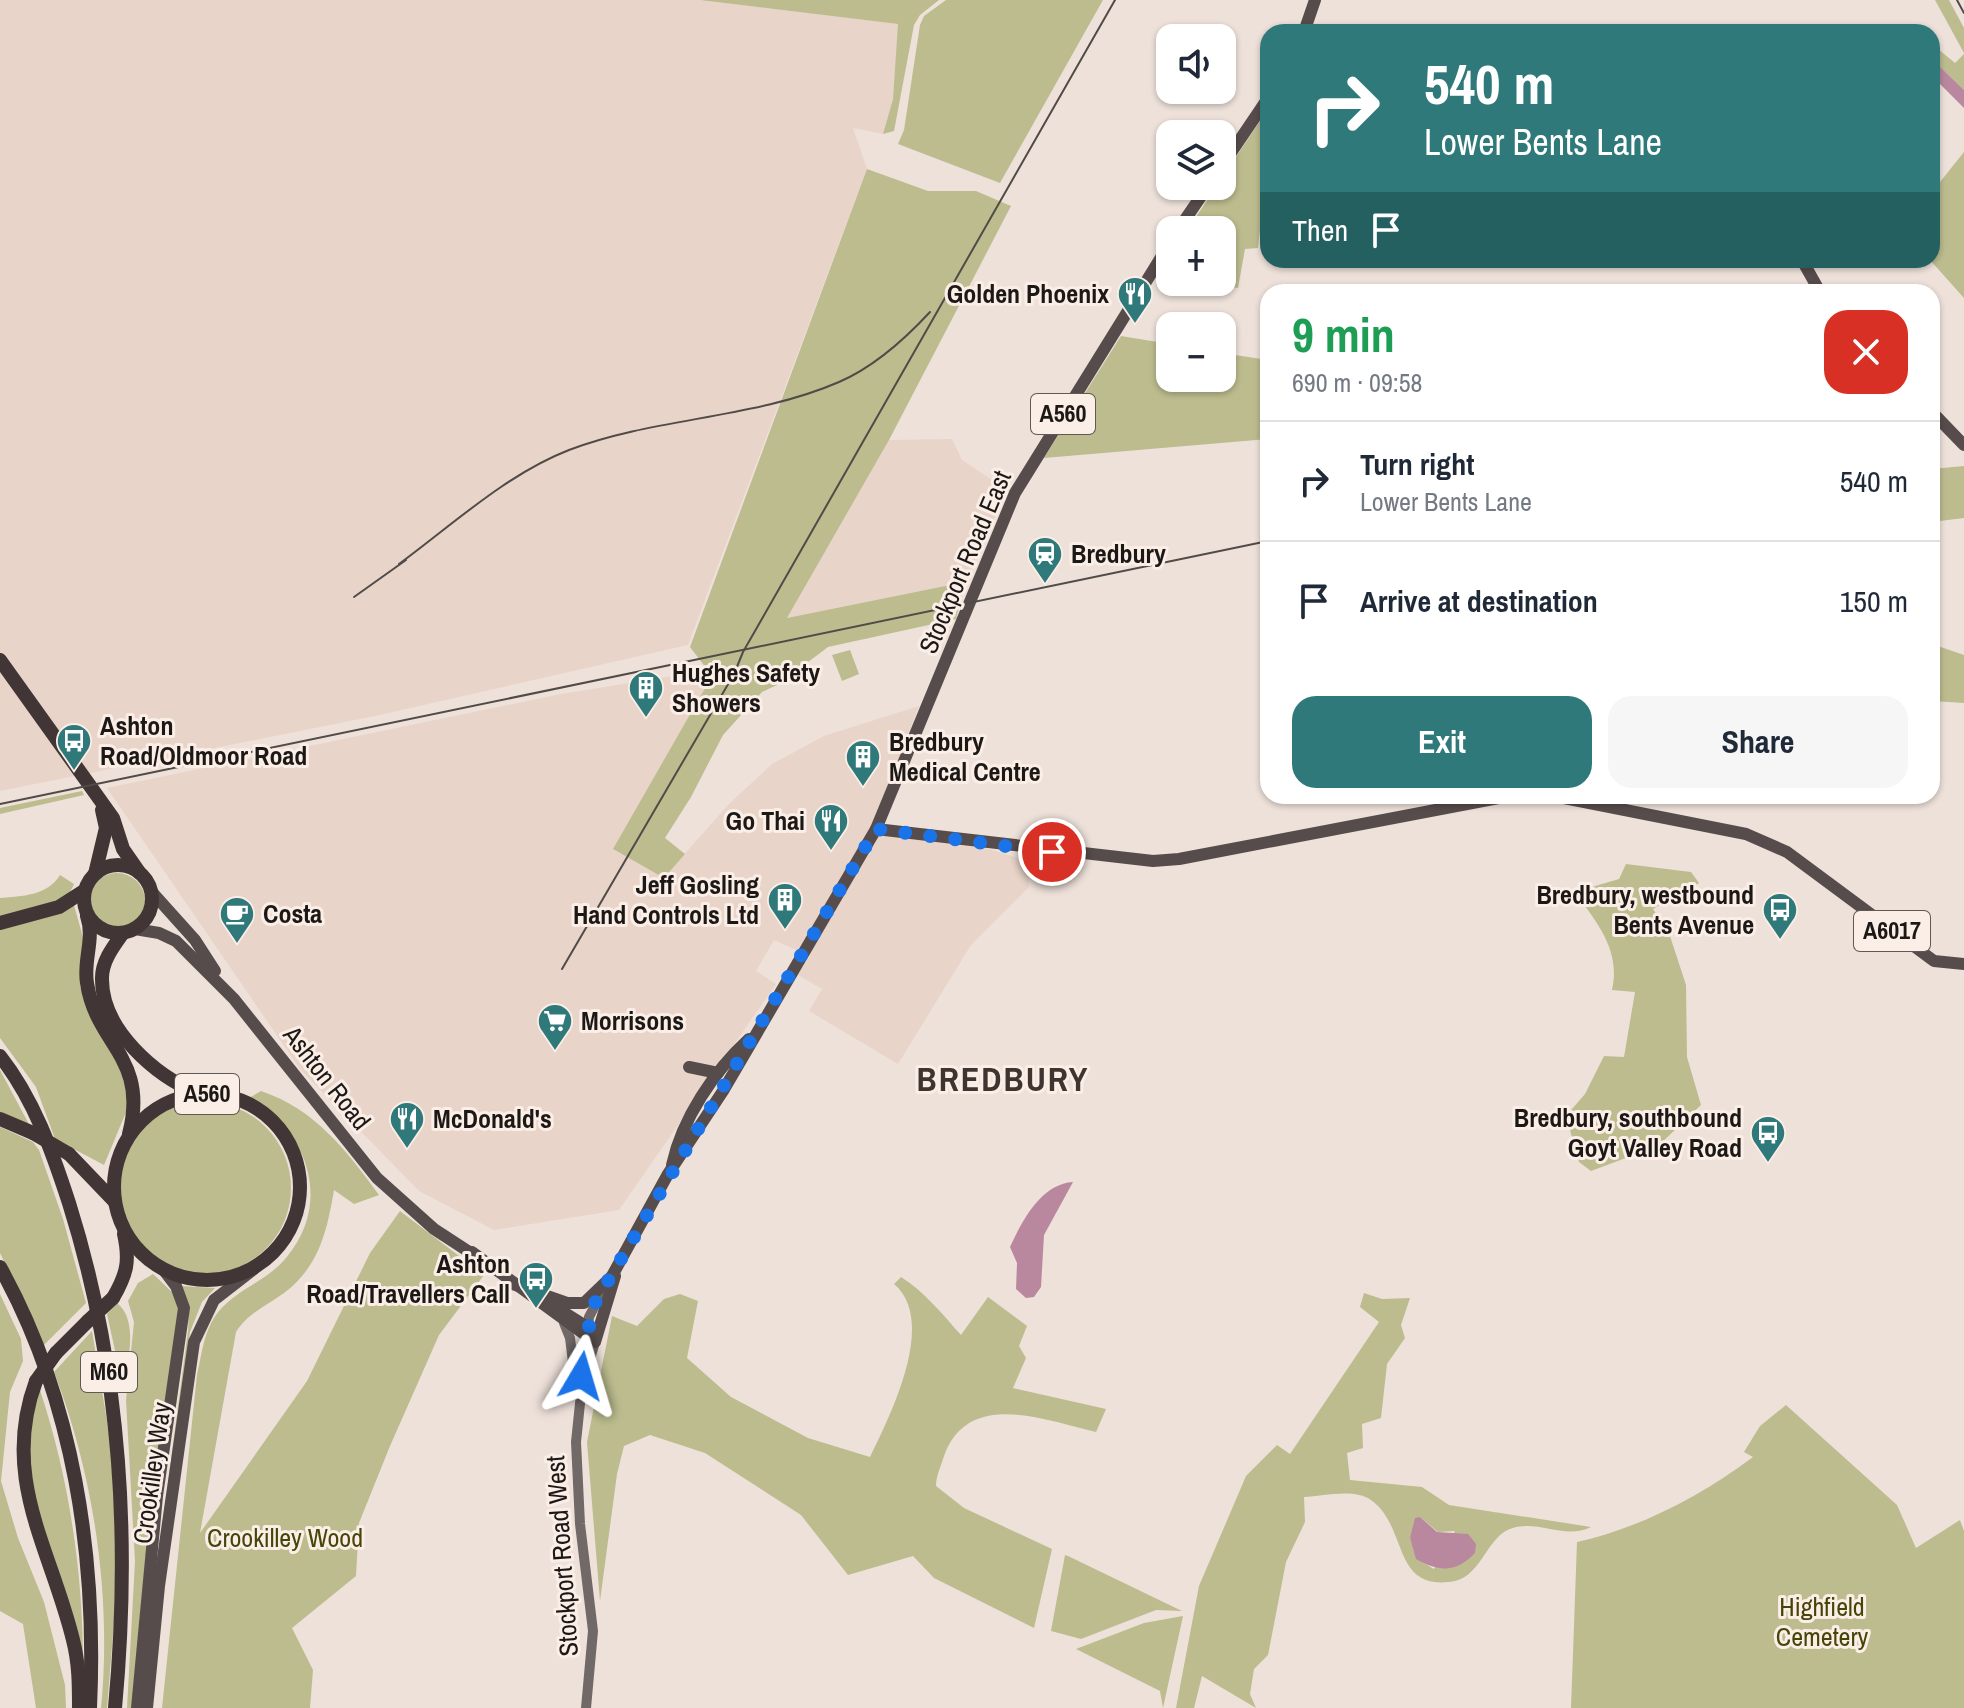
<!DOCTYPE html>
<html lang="en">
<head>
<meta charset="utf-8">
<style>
  body { margin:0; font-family:"Archivo Narrow",sans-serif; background:#f6f6f7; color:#1f2937; height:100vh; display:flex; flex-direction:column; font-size:30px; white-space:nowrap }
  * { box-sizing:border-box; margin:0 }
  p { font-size:26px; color:#747a83 }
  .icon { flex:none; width:44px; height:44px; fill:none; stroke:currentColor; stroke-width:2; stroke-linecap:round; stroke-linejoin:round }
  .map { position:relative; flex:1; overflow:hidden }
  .drawer { position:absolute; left:1260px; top:284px; width:680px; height:520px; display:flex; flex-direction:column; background:#fff; border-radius:24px; box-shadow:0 2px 6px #0004 }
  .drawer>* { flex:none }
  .banner { position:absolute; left:1260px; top:24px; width:680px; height:244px; border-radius:24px; box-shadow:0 2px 6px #0004; background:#2f797a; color:#fff; overflow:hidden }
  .fabs { position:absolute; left:1156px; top:24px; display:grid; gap:16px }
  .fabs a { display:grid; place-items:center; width:80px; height:80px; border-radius:16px; background:#fff; box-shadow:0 2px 6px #0004; font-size:40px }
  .pin { position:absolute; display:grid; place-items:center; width:68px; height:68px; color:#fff; margin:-34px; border:4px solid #fff; border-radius:50%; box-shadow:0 2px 8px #0007 }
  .me { position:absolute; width:88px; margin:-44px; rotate:7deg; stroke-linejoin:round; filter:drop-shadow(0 0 6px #0008) }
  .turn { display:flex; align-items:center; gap:28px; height:168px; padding:0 32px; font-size:36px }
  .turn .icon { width:104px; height:104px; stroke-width:2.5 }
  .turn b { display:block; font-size:56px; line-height:68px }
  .then { display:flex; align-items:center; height:76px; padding:0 32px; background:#0003; gap:16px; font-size:30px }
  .round { display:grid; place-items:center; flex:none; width:84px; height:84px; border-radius:24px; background:#f6f6f7 }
  .headline { display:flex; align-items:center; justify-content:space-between; height:136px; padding:0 32px }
  h1 { font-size:48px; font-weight:700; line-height:60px; color:#1e9e55 }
  .button { display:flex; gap:16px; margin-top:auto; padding:16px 32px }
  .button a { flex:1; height:92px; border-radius:24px; background:#2f797a; color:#fff; font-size:32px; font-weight:700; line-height:92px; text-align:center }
  .button a+a { background:#f6f6f7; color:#1f2937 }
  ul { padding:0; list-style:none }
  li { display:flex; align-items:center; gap:24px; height:120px; padding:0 32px; border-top:2px solid #e0e1e3 }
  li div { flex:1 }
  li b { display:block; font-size:30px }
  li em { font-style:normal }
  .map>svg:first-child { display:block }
</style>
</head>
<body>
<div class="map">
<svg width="1964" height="1708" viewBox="0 0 1964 1708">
  <rect width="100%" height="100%" fill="#eee1da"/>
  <g fill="#e8d4c9">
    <polygon points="0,0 700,0 899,24 893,99 883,134 853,128 867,169 688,645 375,716 0,791"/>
    <polygon points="952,439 962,460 1007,490 965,582 787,618 889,440"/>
    <polygon points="673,676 712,676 614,850 664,877 729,804 772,764 824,736 919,706 871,830 982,847 1028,861 1029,887 971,945 898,1064 809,1011 822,989 798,975 810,956 774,940 756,971 776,984 619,1210 494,1230 419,1191 300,1069 107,788 561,694"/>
  </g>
  <g fill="#bcbc8f" fill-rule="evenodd">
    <polygon points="700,0 939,0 920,15 914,25 894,131 883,134 893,99 898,24"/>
    <polygon points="946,0 1103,0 1000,183 898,144 904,130 920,25 924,16"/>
    <polygon points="1935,0 1949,0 1964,28 1964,53"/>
    <polygon points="1932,44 1955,63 1964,54 1964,90 1932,59"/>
    <polygon points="1268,109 1268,221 1261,221 1258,248 1245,249 1238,288 1200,282 1222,282 1222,230 1187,230 1217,186 1222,186 1222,178"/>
    <polygon points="1964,152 1964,298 1930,260 1932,192"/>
    <polygon points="867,169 928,191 976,191 1011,206 889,440 787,618 965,582 956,619 828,647 779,684 762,692 723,735 691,797 665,838 685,854 664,878 613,849 712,676 690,647"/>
    <polygon points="1121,336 1170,344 1170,378 1222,378 1222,353 1268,360 1268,439 1044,458"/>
    <polygon points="1964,466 1964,518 1932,522 1932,469"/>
    <polygon points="1932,644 1964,655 1964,703 1932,701"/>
    <polygon points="850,650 859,674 842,681 832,655"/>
    <polygon points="82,791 84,795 0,814 0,808"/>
    <path d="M1626,864L1691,872L1699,883L1653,909L1669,933L1686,985L1687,1057L1701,1105L1658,1146L1591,1171L1579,1162L1566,1116L1585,1094L1604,1056L1624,1057L1635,992L1612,990C1621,950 1597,923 1575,892L1619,879Z"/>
    <circle cx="117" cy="901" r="28"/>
    <path d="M60,875L74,884C65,910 24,911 0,917V898C22,896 47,896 60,875Z"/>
    <polygon points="74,905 84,941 80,986 124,1077 129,1105 104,1165 55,1139 36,1087 0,1038 0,928 44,918"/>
    <polygon points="0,1070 31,1128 0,1113"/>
    <path d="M261,1091C315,1109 346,1150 379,1195L354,1204L334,1190C327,1231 319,1267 284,1293C266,1306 248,1313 236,1332L200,1533L307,1381L370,1253L400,1211L484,1275L439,1335L390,1446L359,1523L356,1576L292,1628L313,1670L310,1708H162L197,1375C202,1353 204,1329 219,1311C237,1289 267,1281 286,1258C333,1202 308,1131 249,1098Z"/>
    <circle cx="205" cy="1188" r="86"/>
    <polygon points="0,1127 33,1142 39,1150 63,1219 86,1303 44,1345 0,1253"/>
    <polygon points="153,1274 174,1294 179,1312 147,1546 132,1708 127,1708 135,1561 126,1400 134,1322 128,1301 138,1283"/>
    <path d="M901,1277C925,1292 943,1315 961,1335L988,1297L1027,1326L1019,1346L1026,1358L1013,1388L1106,1409L1096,1432C1045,1420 968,1389 944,1456C941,1466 936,1476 936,1486L964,1508L1052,1549L1034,1628L934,1578L913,1556L848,1575L801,1515L705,1453L650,1435L624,1446L617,1474L600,1601L587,1442L612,1316L637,1326L664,1299L680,1294L698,1301L687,1358L731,1397L808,1438L870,1457C890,1416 938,1321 894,1284Z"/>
    <polygon points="181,1286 215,1288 202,1302 190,1332 152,1602 188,1331 189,1310"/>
    <path d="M1364,1293L1382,1299L1410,1298L1401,1325L1405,1338L1387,1364L1381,1418L1362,1424L1363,1448L1347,1453L1350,1480L1422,1487L1449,1505L1591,1527C1564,1540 1540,1520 1513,1528C1488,1534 1482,1575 1455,1581C1391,1593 1409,1527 1371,1500C1355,1488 1323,1496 1304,1497L1305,1522L1286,1562L1268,1655L1254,1669L1250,1694L1256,1708L1202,1676L1194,1708H1176L1199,1586L1246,1476L1277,1445L1290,1454L1379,1322L1360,1307ZM1420,1517L1438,1532L1455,1531L1434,1569L1417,1559L1410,1538Z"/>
    <polygon points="0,1294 21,1339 23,1361 10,1392 1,1481 18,1538 44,1602 65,1685 66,1708 36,1708 23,1624 0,1611"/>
    <path d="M117,1303C139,1320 128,1363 123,1387L107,1314Z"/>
    <path d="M92,1331L110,1439L118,1573L107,1708H101C112,1598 94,1475 54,1372Z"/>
    <path d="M40,1390C69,1478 83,1572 83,1664L37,1526L25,1446Z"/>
    <path d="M1786,1405L1897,1505L1916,1548L1960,1520L1964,1531V1708H1571L1577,1542C1640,1528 1701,1496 1753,1457L1744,1452L1760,1426Z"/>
    <polygon points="1065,1555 1068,1556 1182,1611 1156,1610 1081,1639 1051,1631"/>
    <polygon points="1183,1616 1163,1708 1160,1691 1076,1649 1144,1623"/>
  </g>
  <g fill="#b9889e">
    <polygon points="1932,59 1964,90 1964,108 1932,76"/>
    <path d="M1073,1182L1044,1235L1041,1287L1034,1297L1026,1298L1016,1289L1017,1263L1010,1247C1022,1221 1041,1184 1073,1182Z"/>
    <path d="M1420,1517L1437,1532L1468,1534L1476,1544L1475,1553C1456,1573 1439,1572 1416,1559L1410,1538L1415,1518Z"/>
  </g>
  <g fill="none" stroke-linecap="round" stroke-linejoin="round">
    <g stroke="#716868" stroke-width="10">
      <polyline points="564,1323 570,1338 576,1387"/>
      <polyline points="586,1372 595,1342"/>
      <polyline points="586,1708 593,1631 580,1524 576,1442 589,1317 604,1288"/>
    </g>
    <g stroke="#574c4c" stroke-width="12">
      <polyline points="1304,32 1315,0"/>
      <polyline points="1222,166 1268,98"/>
      <polyline points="1178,230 1208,186"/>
      <polyline points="1802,260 1820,292"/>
      <polyline points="1932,412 1964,445"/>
      <polyline points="1554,796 1746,834 1787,852 1934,961 1964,964"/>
      <polyline points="876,829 1153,861 1179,859 1509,796"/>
      <polyline points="151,891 195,940 215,971"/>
      <polyline points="135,929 159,933 176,941 234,999 377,1178 434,1229 477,1257"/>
      <polyline points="689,1067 718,1073"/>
      <path d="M672,1165C682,1119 714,1071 749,1039"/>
      <polyline points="472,1252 595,1342 615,1276"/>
      <polyline points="507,1282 567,1303 584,1303 612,1276 668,1174 723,1091 876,829 1015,493 1170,243"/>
      <polyline points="549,1303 597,1333"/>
      <polyline points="137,1708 157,1496 184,1308 176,1286 163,1269"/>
      <polyline points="147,1708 159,1586 194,1342 214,1300 254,1269"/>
    </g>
    <g stroke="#413535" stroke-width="14">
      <polyline points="0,660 113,818 123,849 139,872"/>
      <circle cx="118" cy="899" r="34"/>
      <polyline points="95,874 106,828 102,810"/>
      <path d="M87,916C95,939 83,960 87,983C96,1045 149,1057 129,1134"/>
      <polyline points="0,923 59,907 84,891"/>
      <path d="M123,933C113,947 102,961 102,978C101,1030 156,1076 199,1094"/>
      <path d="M0,1056C34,1099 52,1151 69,1203C121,1368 131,1537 115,1708"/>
      <circle cx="207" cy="1187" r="93"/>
      <polyline points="0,1119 33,1133"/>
      <polyline points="69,1154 115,1202"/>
      <path d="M0,1267C74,1400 97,1557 90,1708"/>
      <path d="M113,1298C127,1274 130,1261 124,1234"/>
      <polyline points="56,1353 88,1321"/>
      <path d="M36,1381C0,1478 51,1549 73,1640C79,1663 79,1685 79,1708"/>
    </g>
    <g stroke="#514b48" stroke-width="2">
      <polyline points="1957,0 1964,13"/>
      <path d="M399,564C452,525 507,474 569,450C656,417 754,419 839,382C874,367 905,339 930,312"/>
      <polyline points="354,597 406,560"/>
      <polyline points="0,804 1268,541"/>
      <polyline points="562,969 734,674 743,652 1115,0"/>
    </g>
    <g stroke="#413535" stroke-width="14">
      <polyline points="33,1133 69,1154"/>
      <polyline points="88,1321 113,1298"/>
      <polyline points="36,1381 56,1353"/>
    </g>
  </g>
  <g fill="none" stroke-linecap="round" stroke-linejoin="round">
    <polyline stroke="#1a73e8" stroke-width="14" stroke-dasharray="0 25.2" points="581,1376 592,1308 876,829 1052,852"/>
  </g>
  <defs>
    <symbol id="restaurant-pin" viewBox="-11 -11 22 30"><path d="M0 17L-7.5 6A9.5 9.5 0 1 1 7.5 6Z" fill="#2f797a" stroke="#fbeee7"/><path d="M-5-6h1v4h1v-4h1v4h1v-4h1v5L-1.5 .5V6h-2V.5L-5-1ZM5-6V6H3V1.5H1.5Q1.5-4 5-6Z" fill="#fff"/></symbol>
    <symbol id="station-pin" viewBox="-11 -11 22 30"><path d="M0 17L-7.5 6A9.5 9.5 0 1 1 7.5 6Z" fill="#2f797a" stroke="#fbeee7"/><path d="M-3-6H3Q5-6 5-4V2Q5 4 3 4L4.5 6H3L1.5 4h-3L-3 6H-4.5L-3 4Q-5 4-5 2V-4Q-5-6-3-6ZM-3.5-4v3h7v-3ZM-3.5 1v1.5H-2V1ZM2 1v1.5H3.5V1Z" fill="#fff"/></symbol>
    <symbol id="building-pin" viewBox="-11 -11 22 30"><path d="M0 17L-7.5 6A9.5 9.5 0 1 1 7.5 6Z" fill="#2f797a" stroke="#fbeee7"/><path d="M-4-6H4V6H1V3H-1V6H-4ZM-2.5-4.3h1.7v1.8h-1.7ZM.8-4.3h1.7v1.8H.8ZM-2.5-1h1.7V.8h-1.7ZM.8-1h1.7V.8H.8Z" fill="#fff"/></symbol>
    <symbol id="bus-pin" viewBox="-11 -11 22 30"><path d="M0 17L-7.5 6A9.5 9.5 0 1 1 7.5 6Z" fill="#2f797a" stroke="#fbeee7"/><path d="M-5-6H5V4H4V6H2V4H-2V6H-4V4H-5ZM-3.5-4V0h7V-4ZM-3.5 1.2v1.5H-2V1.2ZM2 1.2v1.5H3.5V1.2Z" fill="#fff"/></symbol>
    <symbol id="cafe-pin" viewBox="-11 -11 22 30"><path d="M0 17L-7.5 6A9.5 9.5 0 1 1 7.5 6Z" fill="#2f797a" stroke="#fbeee7"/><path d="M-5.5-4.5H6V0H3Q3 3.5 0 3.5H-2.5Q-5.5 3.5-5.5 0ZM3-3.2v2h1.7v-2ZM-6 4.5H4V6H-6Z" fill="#fff"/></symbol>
    <symbol id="supermarket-pin" viewBox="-11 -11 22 30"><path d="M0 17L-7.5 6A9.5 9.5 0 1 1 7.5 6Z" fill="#2f797a" stroke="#fbeee7"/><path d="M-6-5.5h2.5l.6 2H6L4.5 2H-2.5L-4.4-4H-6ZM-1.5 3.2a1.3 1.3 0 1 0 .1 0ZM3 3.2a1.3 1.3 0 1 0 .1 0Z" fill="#fff"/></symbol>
  </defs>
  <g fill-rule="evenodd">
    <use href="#restaurant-pin" x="1115" y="274" width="40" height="54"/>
    <use href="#station-pin" x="1025" y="534" width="40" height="54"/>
    <use href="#building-pin" x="626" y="668" width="40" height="54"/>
    <use href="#bus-pin" x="54" y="721" width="40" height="54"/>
    <use href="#building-pin" x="843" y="737" width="40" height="54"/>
    <use href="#restaurant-pin" x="811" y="801" width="40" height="54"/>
    <use href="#building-pin" x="765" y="880" width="40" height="54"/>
    <use href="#bus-pin" x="1760" y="890" width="40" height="54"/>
    <use href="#cafe-pin" x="217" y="894" width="40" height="54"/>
    <use href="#supermarket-pin" x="535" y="1001" width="40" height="54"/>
    <use href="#restaurant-pin" x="387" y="1099" width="40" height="54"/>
    <use href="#bus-pin" x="1748" y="1113" width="40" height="54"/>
    <use href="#bus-pin" x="516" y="1259" width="40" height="54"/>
  </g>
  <g text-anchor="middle" stroke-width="6" stroke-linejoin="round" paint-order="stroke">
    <g fill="#fbeee7" stroke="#5f5855" stroke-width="2">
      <rect x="1031" y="394" width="64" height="40" rx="6"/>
      <rect x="1854" y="911" width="76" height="40" rx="6"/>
      <rect x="175" y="1074" width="64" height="40" rx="6"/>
      <rect x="81" y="1352" width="56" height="40" rx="6"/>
    </g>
    <g font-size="24" font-weight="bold" fill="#1c1816">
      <text x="1063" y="422">A560</text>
      <text x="1892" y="939">A6017</text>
      <text x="207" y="1102">A560</text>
      <text x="109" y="1380">M60</text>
    </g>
    <g font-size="26" font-weight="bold" fill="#1c1816" stroke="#fbeee7" text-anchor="start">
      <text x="1109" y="303" text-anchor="end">Golden Phoenix</text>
      <text x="1071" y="563">Bredbury</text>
      <text x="672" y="682">Hughes Safety<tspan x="672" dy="30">Showers</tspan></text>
      <text x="100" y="735">Ashton<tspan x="100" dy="30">Road/Oldmoor Road</tspan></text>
      <text x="889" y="751">Bredbury<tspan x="889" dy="30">Medical Centre</tspan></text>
      <text x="805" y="830" text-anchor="end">Go Thai</text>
      <text x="759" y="894" text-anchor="end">Jeff Gosling<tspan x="759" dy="30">Hand Controls Ltd</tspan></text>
      <text x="1754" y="904" text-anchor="end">Bredbury, westbound<tspan x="1754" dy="30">Bents Avenue</tspan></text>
      <text x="263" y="923">Costa</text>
      <text x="581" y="1030">Morrisons</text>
      <text x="1742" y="1127" text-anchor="end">Bredbury, southbound<tspan x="1742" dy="30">Goyt Valley Road</tspan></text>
      <text x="433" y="1128">McDonald's</text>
      <text x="510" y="1273" text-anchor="end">Ashton<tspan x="510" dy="30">Road/Travellers Call</tspan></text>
    </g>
    <g font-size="26" fill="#1c1816" stroke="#fbeee7">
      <text transform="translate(965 562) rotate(-67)" y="9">Stockport Road East</text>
      <text transform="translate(327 1078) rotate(52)" y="9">Ashton Road</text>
      <text transform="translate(152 1473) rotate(-82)" y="9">Crookilley Way</text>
      <text transform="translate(562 1556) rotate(-94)" y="9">Stockport Road West</text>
    </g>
    <g font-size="26" fill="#464508" stroke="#fbeee7">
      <text x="285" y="1547">Crookilley Wood</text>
      <text x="1822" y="1616">Highfield<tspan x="1822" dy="30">Cemetery</tspan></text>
    </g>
    <g font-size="34" font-weight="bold" letter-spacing="2" fill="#3f3530" stroke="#fbeee7">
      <text x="1003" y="1091">BREDBURY</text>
    </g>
  </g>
</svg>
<div class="fabs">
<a><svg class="icon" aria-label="sound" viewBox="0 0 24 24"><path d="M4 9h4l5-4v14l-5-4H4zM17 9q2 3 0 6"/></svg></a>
<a><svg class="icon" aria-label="layers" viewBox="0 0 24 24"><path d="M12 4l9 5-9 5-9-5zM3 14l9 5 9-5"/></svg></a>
<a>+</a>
<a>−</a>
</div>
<div class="pin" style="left:1052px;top:852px;background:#d93025"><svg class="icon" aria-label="arrive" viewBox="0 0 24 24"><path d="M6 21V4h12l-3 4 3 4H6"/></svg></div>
<svg class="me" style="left:581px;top:1376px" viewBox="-20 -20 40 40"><path d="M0-17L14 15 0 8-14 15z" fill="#1a73e8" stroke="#fff" stroke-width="4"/></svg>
<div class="banner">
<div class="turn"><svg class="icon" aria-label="right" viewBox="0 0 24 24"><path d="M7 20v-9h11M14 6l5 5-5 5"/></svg><div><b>540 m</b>Lower Bents Lane</div></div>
<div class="then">Then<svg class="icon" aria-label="arrive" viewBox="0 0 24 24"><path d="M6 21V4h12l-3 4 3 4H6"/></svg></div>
</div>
<section class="drawer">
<div class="headline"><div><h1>9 min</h1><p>690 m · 09:58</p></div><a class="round" style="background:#d93025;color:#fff"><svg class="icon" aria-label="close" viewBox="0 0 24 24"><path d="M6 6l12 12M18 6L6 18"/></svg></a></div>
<ul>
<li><svg class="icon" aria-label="right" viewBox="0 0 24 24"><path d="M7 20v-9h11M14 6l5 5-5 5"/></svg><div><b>Turn right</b><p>Lower Bents Lane</p></div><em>540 m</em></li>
<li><svg class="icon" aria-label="arrive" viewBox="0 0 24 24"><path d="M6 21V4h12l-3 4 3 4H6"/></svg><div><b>Arrive at destination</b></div><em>150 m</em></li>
</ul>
<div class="button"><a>Exit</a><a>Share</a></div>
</section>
</div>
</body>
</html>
